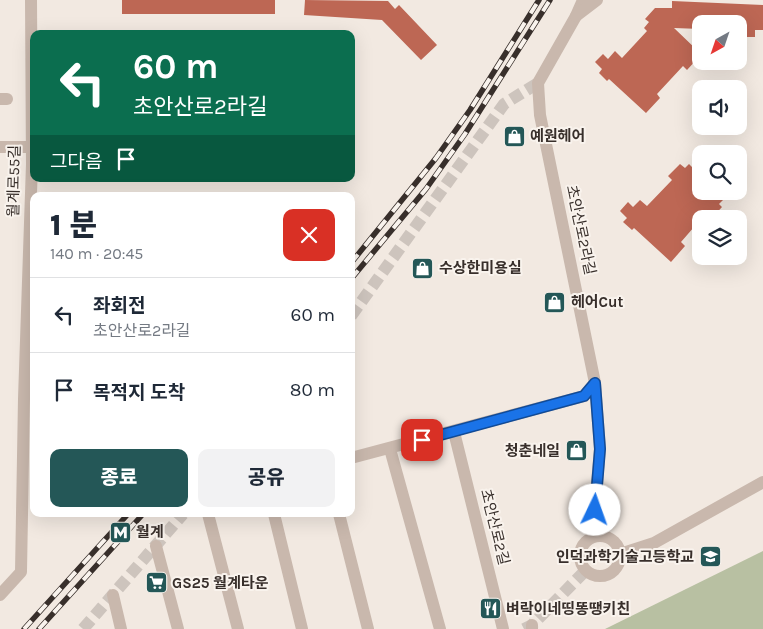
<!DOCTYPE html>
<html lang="ko">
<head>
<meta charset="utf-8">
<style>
  body { margin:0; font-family:Karla,"Noto Sans KR",sans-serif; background:#f2f2f3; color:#1f2937; height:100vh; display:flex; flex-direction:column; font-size:19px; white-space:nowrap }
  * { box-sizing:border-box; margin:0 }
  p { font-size:16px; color:#747a83 }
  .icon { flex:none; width:28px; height:28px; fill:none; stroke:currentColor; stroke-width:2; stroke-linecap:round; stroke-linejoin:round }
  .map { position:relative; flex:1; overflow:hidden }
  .panel { position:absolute; left:30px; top:192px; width:325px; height:325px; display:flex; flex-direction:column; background:#fff; border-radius:10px; box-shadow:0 5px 20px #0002 }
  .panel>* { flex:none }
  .guide { position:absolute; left:30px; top:30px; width:325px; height:152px; border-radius:10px; box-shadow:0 5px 20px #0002; background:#0b6e4f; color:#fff; overflow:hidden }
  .needle { width:32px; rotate:220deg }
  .tools { position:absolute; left:692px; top:15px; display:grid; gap:10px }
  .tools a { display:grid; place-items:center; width:55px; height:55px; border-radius:10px; background:#fff; box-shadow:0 5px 20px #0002; font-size:25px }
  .pin { position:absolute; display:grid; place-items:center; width:42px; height:42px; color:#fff; margin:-21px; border-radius:10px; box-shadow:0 2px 8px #0006 }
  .me { position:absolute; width:55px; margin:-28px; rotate:3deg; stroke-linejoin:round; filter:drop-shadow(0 0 4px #0008) }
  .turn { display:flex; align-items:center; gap:18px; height:105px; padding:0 20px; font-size:22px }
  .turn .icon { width:65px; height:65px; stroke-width:2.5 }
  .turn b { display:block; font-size:35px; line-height:42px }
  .then { display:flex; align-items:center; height:48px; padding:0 20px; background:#0003; gap:10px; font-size:19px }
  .round { display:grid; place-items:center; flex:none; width:52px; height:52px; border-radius:10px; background:#f2f2f3 }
  .head { display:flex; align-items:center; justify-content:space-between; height:85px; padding:0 20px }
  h1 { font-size:30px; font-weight:800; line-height:38px }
  .cta { display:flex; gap:10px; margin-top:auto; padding:10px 20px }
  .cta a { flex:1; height:58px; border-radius:10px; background:#245757; color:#fff; font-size:20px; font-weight:800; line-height:58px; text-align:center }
  .cta a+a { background:#f2f2f3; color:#1f2937 }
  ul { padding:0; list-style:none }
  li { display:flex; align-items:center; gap:15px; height:75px; padding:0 20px; border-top:1px solid #e0e1e3 }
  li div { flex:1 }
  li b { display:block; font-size:19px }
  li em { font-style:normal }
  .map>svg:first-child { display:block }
</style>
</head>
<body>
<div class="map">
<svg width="763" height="629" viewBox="0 0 763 629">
  <rect width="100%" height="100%" fill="#f2e9e1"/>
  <polygon fill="#b8c0a2" points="763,551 763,629 605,629"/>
  <g fill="#bd6754">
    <rect x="122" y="0" width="153" height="14"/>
    <polygon points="305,0 388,1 395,9 399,5 437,45 421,60 382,20 304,15"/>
    <polygon points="672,1 763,5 763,30 755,30 755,37 742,37 742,31 739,31 739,24 701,24 701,29 674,28 698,51 694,55 698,58 687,70 683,66 657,94 660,98 646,113 609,79 607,81 599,73 602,69 595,62 603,54 608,59 615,51 622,58 647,31 644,28 649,22 645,19 655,8 672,8"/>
    <polygon points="680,164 685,168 689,164 701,176 701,191 714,191 723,200 719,204 722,207 712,218 707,214 701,219 681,242 685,246 671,262 634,228 632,230 623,222 627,218 620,211 628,202 633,207 640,200 647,206 672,180 668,176"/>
  </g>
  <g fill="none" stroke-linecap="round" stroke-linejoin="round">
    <g stroke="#cdc4bd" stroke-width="12" stroke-dasharray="12 6" stroke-linecap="butt">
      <polyline points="351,316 504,104 538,83"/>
      <polyline points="83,629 183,514"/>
      <polyline points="524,629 532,625 586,570"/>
    </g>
    <g stroke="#c9b8ad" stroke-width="12">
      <polyline points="0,99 7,99"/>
      <polyline points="0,147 32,147"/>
      <polyline points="454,432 503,629"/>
      <polyline points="390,449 440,629"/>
      <polyline points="351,458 584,396 595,383"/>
      <polyline points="208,514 238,629"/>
      <polyline points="274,514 302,629"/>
      <polyline points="339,514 368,629"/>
      <polyline points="156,546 178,629"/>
      <polyline points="113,595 121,629"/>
      <polyline points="532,629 532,625"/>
    </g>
    <g stroke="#c9b8ad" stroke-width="12">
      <polyline points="583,0 576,16 538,83 540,115 595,383 600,449 596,493 596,536"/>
      <polyline points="576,16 597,0"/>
      <circle cx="600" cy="556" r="20"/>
      <polyline points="620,554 654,543 763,482"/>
      <polyline points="0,595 21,572 24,399 32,164 31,0"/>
    </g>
    <defs>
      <g id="rail">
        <polyline points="351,263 436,158 470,110 539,0"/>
        <polyline points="351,279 426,189 465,134 550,0"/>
        <polyline points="24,629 128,514"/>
        <polyline points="39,629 143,514"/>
      </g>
    </defs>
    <use href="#rail" stroke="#382f2b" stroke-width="5.5"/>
    <use href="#rail" stroke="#f9f3ed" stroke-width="4" stroke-dasharray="11" stroke-linecap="butt"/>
  </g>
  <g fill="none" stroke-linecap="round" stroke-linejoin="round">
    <defs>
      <polyline id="route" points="422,440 584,396 595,383 600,449 595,510"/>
    </defs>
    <use href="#route" stroke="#114b97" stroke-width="12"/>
    <use href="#route" stroke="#1a73e8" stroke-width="9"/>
  </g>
  <defs>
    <symbol id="shop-square" viewBox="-11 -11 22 22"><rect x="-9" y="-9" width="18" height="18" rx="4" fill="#245757" stroke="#f9f3ed"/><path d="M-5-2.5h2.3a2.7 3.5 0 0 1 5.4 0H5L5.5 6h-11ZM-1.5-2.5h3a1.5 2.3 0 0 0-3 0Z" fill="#fff"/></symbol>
    <symbol id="metro-square" viewBox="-11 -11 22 22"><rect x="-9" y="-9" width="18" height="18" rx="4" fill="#245757" stroke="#f9f3ed"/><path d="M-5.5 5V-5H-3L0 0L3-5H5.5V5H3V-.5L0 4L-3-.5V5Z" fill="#fff"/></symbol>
    <symbol id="school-square" viewBox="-11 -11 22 22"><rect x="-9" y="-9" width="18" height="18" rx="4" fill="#245757" stroke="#f9f3ed"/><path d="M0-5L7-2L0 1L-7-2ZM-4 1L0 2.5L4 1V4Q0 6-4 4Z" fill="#fff"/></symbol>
    <symbol id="supermarket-square" viewBox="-11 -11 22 22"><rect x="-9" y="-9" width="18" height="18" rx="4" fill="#245757" stroke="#f9f3ed"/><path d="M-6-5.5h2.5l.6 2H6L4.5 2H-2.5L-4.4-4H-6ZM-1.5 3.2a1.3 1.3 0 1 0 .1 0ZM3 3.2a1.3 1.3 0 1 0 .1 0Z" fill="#fff"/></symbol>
    <symbol id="restaurant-square" viewBox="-11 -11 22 22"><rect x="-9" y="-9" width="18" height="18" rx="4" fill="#245757" stroke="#f9f3ed"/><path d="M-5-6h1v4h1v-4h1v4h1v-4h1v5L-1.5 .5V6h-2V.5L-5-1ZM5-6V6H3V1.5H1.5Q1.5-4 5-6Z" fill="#fff"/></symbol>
  </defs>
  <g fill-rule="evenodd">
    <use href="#shop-square" x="502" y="124" width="25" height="25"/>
    <use href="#shop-square" x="410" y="256" width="25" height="25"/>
    <use href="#shop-square" x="542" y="290" width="25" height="25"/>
    <use href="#shop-square" x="564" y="438" width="25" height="25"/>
    <use href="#metro-square" x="108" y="520" width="25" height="25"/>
    <use href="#school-square" x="698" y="544" width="25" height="25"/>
    <use href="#supermarket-square" x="144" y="570" width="25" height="25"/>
    <use href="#restaurant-square" x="478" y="596" width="25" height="25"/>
  </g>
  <g text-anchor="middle" stroke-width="4" stroke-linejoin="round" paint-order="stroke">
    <g font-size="15" font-weight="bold" fill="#382f2b" stroke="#f9f3ed" text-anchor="start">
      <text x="530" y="141">예원헤어</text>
      <text x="439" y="273">수상한미용실</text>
      <text x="571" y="307">헤어Cut</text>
      <text x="560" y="456" text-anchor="end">청춘네일</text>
      <text x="136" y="537">월계</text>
      <text x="694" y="562" text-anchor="end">인덕과학기술고등학교</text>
      <text x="172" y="588">GS25 월계타운</text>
      <text x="506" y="614">벼락이네띵똥땡키친</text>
    </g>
    <g font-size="15" fill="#382f2b" stroke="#f9f3ed">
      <text transform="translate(14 181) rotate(-89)" y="5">월계로55길</text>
      <text transform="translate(581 230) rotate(78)" y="5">초안산로2라길</text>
      <text transform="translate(495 527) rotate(76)" y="5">초안산로2길</text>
    </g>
  </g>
</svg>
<div class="tools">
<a><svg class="needle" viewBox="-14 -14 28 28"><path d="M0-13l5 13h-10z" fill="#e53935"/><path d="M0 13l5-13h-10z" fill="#747a83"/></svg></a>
<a><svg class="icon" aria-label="sound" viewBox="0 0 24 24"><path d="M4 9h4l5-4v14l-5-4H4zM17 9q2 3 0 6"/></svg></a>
<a><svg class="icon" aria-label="search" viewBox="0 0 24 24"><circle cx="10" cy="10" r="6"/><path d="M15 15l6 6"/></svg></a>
<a><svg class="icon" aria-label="layers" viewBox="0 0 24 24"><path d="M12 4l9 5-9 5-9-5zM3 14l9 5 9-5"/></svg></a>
</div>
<div class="pin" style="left:422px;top:440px;background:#d93025"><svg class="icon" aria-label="arrive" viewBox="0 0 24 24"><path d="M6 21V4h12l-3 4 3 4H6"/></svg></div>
<svg class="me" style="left:595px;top:510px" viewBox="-20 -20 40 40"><circle r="19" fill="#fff"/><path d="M0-13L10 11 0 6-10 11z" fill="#1a73e8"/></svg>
<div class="guide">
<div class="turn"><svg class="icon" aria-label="left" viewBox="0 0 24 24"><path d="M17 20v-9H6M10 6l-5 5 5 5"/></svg><div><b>60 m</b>초안산로2라길</div></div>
<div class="then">그다음<svg class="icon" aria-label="arrive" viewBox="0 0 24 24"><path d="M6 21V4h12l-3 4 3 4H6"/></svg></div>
</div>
<section class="panel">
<div class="head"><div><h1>1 분</h1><p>140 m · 20:45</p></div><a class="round" style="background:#d93025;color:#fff"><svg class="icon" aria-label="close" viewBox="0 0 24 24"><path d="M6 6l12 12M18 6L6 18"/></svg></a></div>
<ul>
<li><svg class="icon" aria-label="left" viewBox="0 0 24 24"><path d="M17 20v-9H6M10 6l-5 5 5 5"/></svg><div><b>좌회전</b><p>초안산로2라길</p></div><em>60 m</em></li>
<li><svg class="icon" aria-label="arrive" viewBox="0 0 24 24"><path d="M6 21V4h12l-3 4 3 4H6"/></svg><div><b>목적지 도착</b></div><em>80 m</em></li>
</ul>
<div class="cta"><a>종료</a><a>공유</a></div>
</section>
</div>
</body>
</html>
